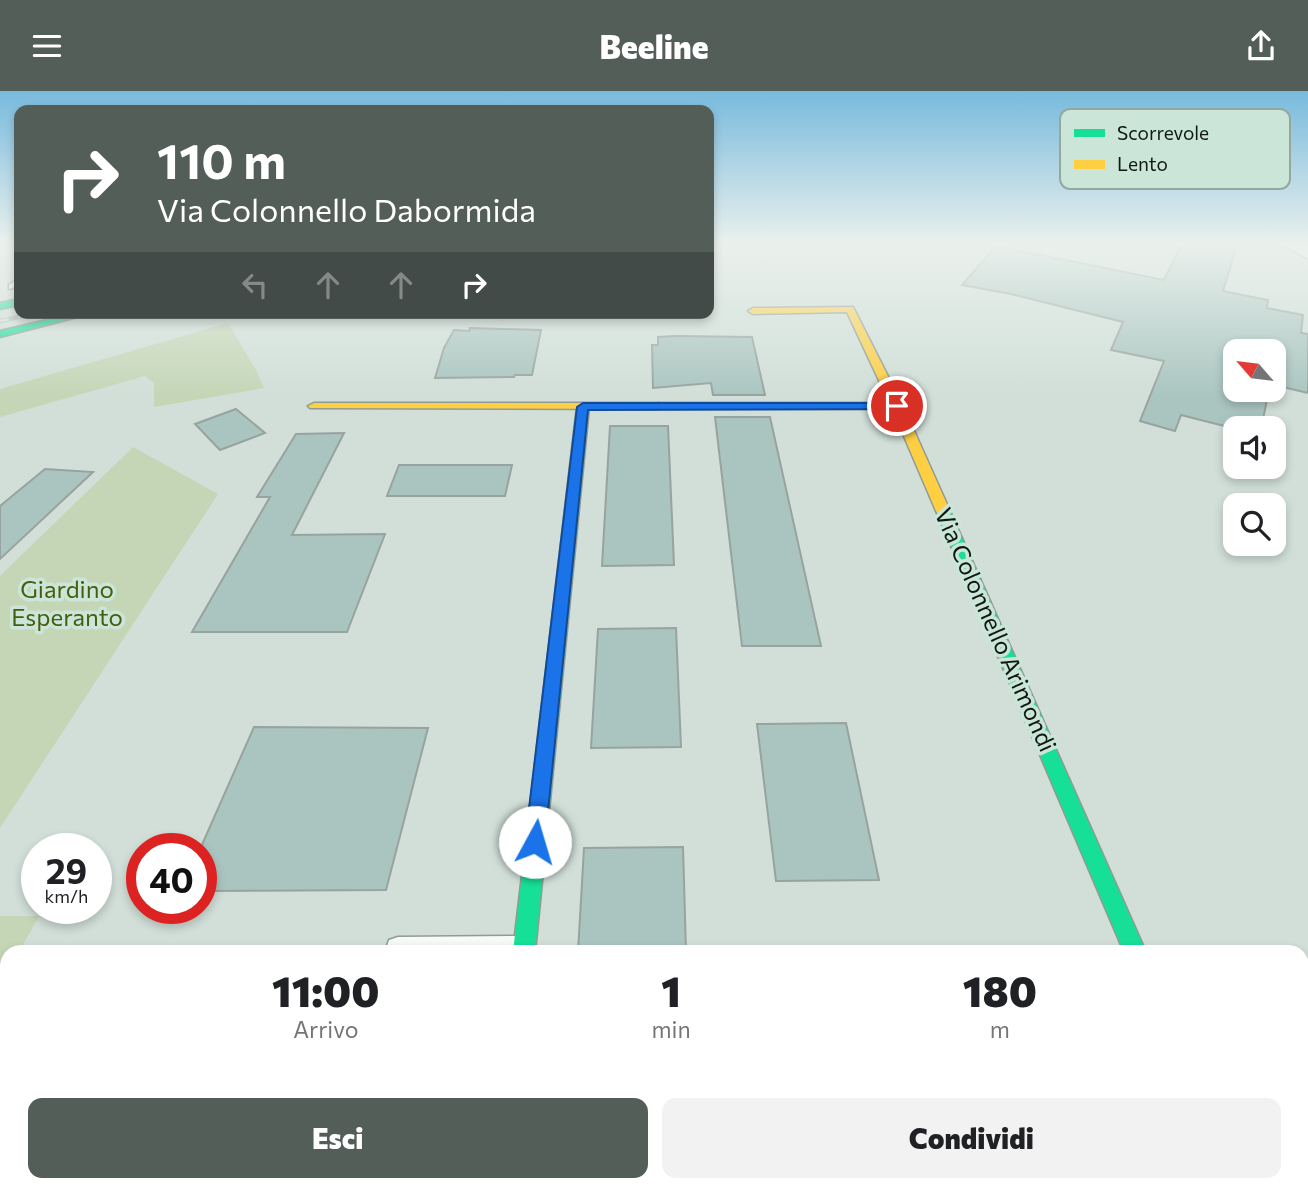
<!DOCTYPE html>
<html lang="it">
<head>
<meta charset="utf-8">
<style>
  body { margin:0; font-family:Commissioner,sans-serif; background:#f2f2f2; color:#202124; height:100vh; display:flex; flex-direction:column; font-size:26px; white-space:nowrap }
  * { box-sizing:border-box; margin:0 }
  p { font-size:23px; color:#757577 }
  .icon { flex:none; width:38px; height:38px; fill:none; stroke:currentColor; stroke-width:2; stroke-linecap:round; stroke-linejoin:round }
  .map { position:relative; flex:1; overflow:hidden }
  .panel { position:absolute; left:0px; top:854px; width:1309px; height:247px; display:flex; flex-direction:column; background:#fff; border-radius:21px 21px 0 0; box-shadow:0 4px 10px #0003 }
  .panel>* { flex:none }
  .guide { position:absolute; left:14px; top:14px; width:700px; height:214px; border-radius:14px; box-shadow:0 4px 10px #0003; background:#535e59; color:#fff; overflow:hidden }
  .needle { width:46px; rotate:298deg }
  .controls { position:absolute; left:1223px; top:248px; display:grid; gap:14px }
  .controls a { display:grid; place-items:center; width:63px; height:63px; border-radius:14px; background:#fff; box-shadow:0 4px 10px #0003; font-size:35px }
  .speed { position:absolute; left:21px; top:742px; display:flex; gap:14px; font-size:35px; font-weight:700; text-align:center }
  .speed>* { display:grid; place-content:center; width:91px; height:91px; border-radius:50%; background:#fff; box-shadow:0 4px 10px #0003; line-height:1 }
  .speed small { font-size:18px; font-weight:400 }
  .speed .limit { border:10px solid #d22; background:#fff; color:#111 }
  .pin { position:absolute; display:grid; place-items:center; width:60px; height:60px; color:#fff; margin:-30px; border:4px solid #fff; border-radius:50%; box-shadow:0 2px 7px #0007 }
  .me { position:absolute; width:77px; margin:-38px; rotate:6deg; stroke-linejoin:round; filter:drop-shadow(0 0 5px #0008) }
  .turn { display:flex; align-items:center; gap:24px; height:147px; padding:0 28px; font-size:32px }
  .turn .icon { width:91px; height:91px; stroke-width:2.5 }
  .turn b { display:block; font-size:49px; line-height:60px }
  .lanes { display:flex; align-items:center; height:66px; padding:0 28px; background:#0003; justify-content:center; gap:35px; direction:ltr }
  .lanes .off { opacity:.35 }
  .eta { display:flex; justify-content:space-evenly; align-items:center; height:119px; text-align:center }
  .eta b { font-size:42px; font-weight:800; line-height:49px }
  .button { display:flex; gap:14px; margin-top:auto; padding:14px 28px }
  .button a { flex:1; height:80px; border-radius:14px; background:#535e59; color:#fff; font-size:28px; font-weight:800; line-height:80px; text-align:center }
  .button a+a { background:#f2f2f2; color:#202124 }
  header { display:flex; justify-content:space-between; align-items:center; height:91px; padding:0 28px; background:#535e59; color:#fff; font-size:32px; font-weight:800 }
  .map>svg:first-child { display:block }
</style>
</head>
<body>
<header><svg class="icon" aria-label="menu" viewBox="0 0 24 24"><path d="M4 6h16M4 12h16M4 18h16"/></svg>Beeline<svg class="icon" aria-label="share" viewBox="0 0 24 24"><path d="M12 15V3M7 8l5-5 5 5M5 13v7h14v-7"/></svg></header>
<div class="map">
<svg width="1308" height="1100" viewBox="0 0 1308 1100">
  <rect width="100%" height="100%" fill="#d1dfd8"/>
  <g fill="#c5d6b7">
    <polygon points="228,232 256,279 264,297 154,316 154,292 145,285 0,326 0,298"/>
    <polygon points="133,356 218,403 0,737 0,485"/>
    <polygon points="0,825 39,825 19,861 7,861 7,882 0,894"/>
  </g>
  <g fill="#aac5c0" stroke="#98a39f" stroke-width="2">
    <polygon points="1183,151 1238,151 1223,200 1268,209 1267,217 1303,224 1301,242 1308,243 1308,302 1274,294 1274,261 1236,261 1236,299 1269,299 1261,338 1236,338 1181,324 1175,340 1140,330 1164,270 1111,259 1123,231 1011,203 962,194 996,155 1164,189"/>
    <polygon points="470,237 541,239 532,284 515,284 514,286 435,287 444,257 454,239 469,240"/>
    <polygon points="676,245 752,246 765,304 713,304 711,292 653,297 652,254 658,254 658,246"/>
    <polygon points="236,318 265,342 220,359 195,333"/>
    <polygon points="715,326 770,326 821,555 742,555"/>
    <polygon points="610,335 668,335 674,474 602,475"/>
    <polygon points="344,342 292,444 385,443 347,541 192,541 270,406 257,406 296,343"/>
    <polygon points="399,374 512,374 505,405 387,405"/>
    <polygon points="45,378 93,381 0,468 0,415"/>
    <polygon points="676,537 681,656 591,657 598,538"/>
    <polygon points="846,632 879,789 776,790 757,633"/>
    <polygon points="254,636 428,637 386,799 201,800 201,756"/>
    <polygon points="683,756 686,861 578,861 584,757"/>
  </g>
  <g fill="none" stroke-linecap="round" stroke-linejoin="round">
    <defs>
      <g id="lane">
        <polygon points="1300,151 1308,151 1308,156 1301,153"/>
        <polygon points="19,187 19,195 9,198 9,194"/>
        <polygon points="520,845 529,849 532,857 530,861 385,861 389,849 398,846"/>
        <polygon points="330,1094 360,1094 359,1100 329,1100"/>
      </g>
      <g id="street">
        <polygon points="1280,151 1301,151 1308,155 1308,168"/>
        <rect x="469" y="1094" width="58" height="6"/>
        <polygon points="1208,1094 1267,1094 1269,1100 1210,1100"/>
      </g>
      <g id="fast">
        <polygon points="19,208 19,214 0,218 0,212"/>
        <polygon points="76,222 93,222 0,246 0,240"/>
        <polygon points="659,312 897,312 903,315 897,318 655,317 655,313"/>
        <polygon points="583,313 589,316 535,861 513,861 577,316"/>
        <polygon points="943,416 950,420 1146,861 1124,861 936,420"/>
      </g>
      <g id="slow">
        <polygon points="853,216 903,315 950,420 948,423 938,423 936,420 891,315 847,221 753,223 748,220 753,217"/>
        <polygon points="314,312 659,312 665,315 659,318 310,317 308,315"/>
      </g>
    </defs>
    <use href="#lane" stroke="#909b96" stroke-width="3"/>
    <use href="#street" stroke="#909b96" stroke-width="3"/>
    <use href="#fast" stroke="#909b96" stroke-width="3"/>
    <use href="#slow" stroke="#909b96" stroke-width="3"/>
    <use href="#lane" fill="#f8faf9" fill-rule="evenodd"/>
    <use href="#street" fill="#f8faf9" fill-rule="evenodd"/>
    <use href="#fast" fill="#16e098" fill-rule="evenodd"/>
    <use href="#slow" fill="#ffcf43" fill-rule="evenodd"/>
    <defs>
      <polyline id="rail" points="0,230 36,222"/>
    </defs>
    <use href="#rail" stroke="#b6b9b7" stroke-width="4.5"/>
    <use href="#rail" stroke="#cbe5d9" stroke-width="2.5" stroke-dasharray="9" stroke-linecap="butt"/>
  </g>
  <linearGradient id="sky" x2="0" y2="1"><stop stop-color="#78badd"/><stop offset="0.5" stop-color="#eaf1ed"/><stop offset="1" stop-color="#eaf1ed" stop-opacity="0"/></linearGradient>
  <rect width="1308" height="305" fill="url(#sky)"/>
  <polygon fill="#1a73e8" stroke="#114b97" stroke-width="2" points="583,312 897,312 903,315 897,318 588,319 545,751 542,757 535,760 528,757 525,751 577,316"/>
  <g text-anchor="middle" stroke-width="7" stroke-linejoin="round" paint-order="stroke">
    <g font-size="24" fill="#465d0b" stroke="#cbe5d9">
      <text x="67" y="507">Giardino<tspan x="67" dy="28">Esperanto</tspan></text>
    </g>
    <g font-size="24" fill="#0f1814" stroke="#cbe5d9">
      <text transform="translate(995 539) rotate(66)" y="8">Via Colonnello Arimondi</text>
    </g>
  </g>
  <rect x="1060" y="18" width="230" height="80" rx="10" fill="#cbe5d9" stroke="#93a89e" stroke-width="2"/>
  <rect x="1074" y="38" width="31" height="8" fill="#16e098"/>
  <rect x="1074" y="69" width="31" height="9" fill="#ffcf43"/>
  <g font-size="19" fill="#0f1814">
    <text x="1117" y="49">Scorrevole</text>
    <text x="1117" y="80">Lento</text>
  </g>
</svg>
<div class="controls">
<a><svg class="needle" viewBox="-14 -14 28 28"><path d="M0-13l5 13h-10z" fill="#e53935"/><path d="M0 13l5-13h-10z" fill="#757577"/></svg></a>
<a><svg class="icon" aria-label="sound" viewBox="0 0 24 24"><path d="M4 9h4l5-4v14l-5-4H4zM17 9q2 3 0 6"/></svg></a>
<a><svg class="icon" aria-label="search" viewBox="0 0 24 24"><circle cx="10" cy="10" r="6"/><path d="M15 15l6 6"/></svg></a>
</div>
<div class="speed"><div>29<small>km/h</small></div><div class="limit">40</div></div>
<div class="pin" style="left:897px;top:315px;background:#d93025"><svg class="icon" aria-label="arrive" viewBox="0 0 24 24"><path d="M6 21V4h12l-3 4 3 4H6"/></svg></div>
<svg class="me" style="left:535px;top:751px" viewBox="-20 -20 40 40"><circle r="19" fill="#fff"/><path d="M0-13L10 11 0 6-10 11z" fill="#1a73e8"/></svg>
<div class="guide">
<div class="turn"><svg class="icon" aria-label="right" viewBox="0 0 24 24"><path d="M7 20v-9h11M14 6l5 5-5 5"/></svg><div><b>110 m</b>Via Colonnello Dabormida</div></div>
<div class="lanes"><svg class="icon off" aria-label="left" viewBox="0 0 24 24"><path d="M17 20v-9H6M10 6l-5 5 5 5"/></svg><svg class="icon off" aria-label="ahead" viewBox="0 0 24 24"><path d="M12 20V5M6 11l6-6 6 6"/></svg><svg class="icon off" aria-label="ahead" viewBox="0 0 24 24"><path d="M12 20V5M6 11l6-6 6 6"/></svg><svg class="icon" aria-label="right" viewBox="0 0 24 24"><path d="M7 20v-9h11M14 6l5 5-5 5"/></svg></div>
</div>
<section class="panel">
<div class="eta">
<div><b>11:00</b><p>Arrivo</p></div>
<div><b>1</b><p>min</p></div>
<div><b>180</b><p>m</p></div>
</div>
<div class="button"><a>Esci</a><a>Condividi</a></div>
</section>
</div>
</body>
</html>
